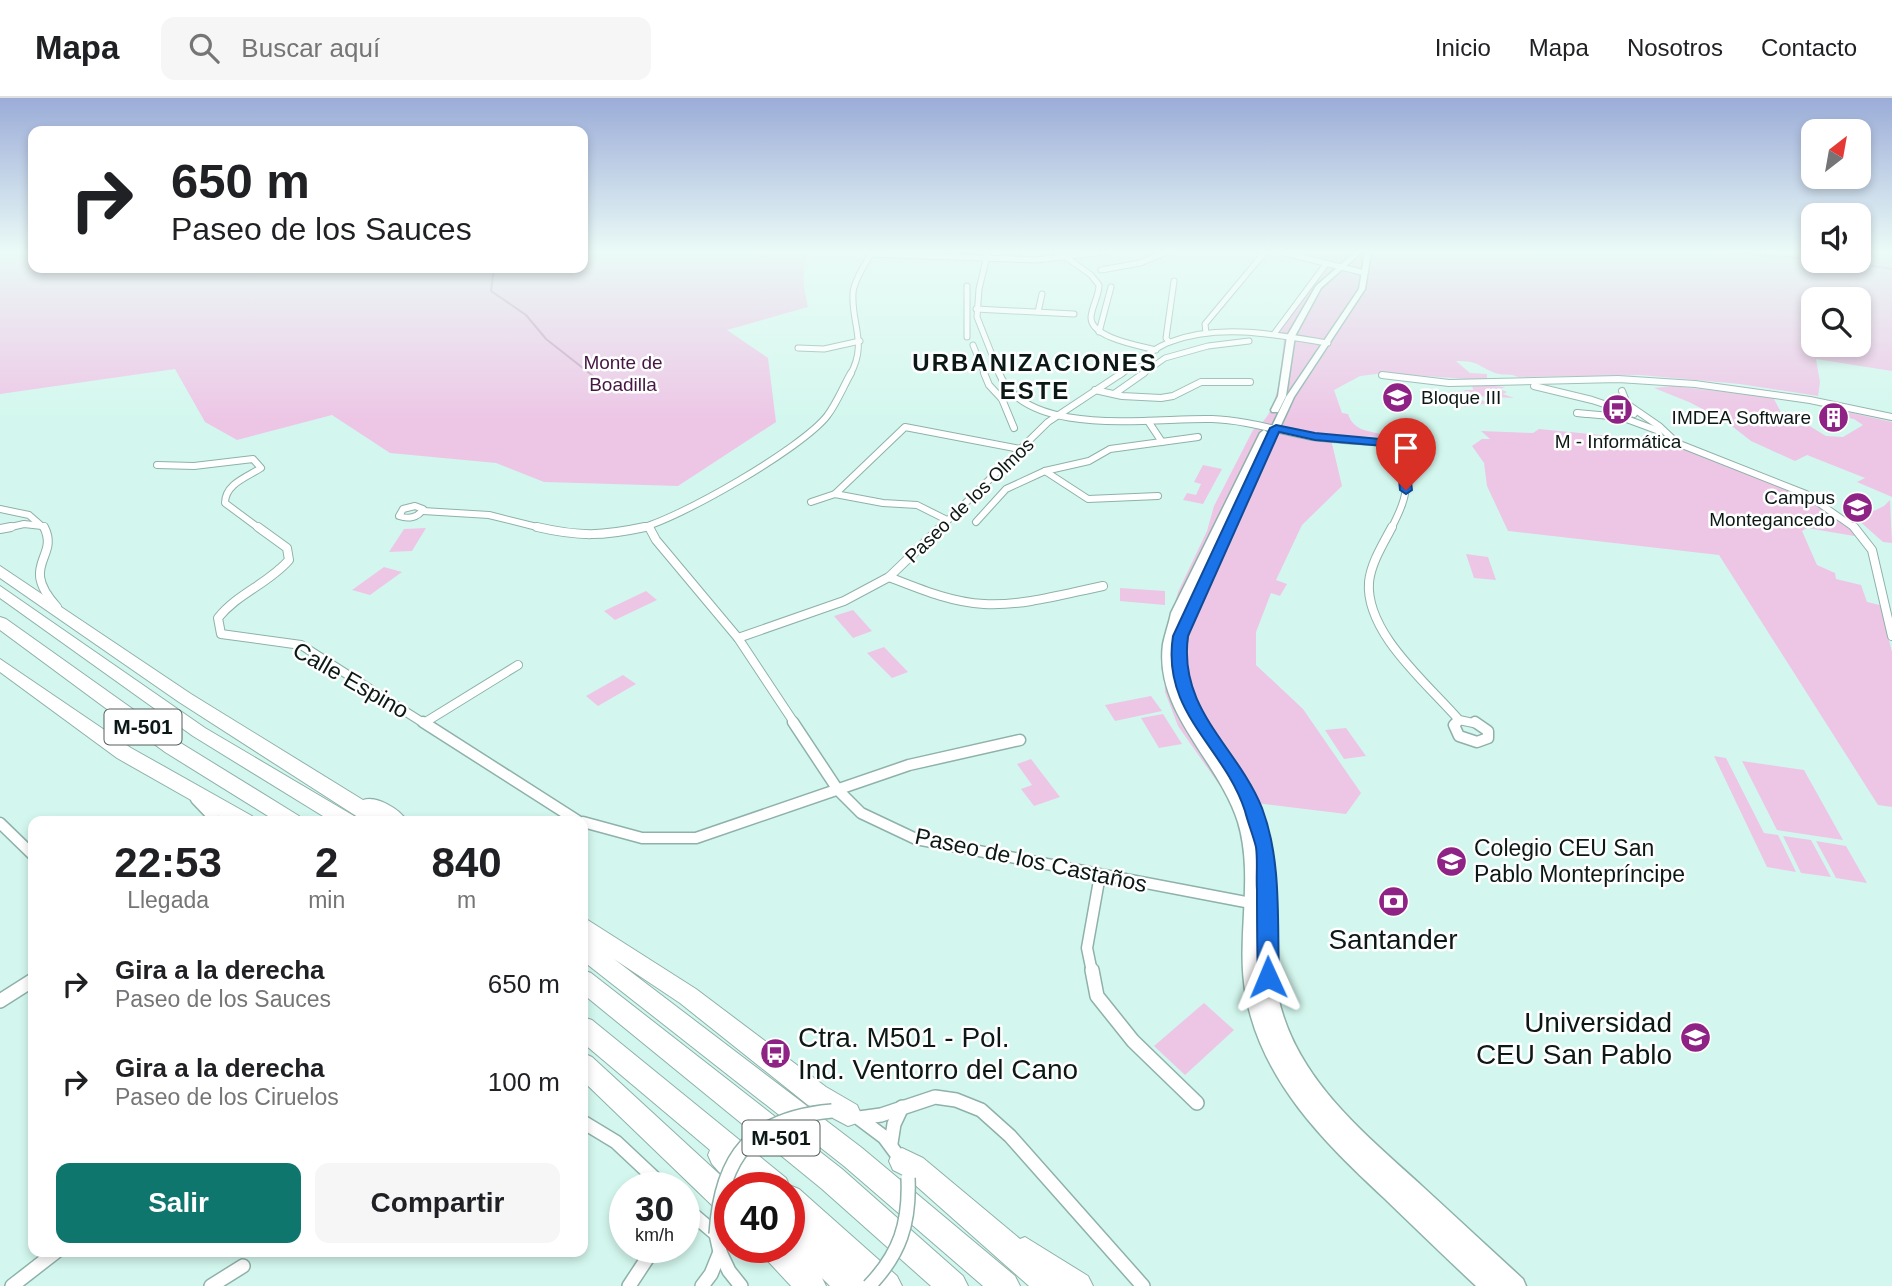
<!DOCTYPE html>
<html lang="es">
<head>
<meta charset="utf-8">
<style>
  body { margin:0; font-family:Arial,sans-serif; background:#f6f6f6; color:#202124; height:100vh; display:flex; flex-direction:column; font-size:26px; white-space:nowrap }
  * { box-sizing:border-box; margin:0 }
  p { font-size:23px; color:#757577 }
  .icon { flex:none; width:38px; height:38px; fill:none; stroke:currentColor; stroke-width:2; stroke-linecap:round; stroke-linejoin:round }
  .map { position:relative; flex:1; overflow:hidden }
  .sheet { position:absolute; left:28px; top:718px; width:560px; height:441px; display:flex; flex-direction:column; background:#fff; border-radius:14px; box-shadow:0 4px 10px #0003 }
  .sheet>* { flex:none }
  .hud { position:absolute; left:28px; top:28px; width:560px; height:147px; border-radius:14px; box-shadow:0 4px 10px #0003; background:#fff; color:#202124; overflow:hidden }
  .needle { width:46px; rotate:31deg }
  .buttons { position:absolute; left:1801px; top:21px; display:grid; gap:14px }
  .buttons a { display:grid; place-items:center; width:70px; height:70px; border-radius:14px; background:#fff; box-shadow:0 4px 10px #0003; font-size:35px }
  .speed { position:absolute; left:609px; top:1074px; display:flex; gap:14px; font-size:35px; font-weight:700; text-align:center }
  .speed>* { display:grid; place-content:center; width:91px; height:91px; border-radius:50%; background:#fff; box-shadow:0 4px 10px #0003; line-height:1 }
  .speed small { font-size:18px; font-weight:400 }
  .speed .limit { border:10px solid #d22; background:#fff; color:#111 }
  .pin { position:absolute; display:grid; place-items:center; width:60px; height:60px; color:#fff; margin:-72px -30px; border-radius:50% 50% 50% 0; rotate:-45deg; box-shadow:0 0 7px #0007 }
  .pin .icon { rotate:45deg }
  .me { position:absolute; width:77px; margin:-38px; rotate:359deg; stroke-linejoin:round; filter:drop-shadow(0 0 5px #0008) }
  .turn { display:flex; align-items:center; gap:24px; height:147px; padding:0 28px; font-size:32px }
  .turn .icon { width:91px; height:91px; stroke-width:2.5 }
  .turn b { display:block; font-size:49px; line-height:60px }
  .eta { display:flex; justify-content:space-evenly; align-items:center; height:119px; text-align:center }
  .eta b { font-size:42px; font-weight:700; line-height:49px }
  .action { display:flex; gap:14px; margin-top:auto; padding:14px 28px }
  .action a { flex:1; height:80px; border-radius:14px; background:#0f766e; color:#fff; font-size:28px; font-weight:700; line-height:80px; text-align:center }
  .action a+a { background:#f6f6f6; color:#202124 }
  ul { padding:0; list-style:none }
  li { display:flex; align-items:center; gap:21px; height:98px; padding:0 28px }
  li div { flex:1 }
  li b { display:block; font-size:26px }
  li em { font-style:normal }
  header { display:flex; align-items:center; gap:42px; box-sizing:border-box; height:98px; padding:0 35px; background:#fff; border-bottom:2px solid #e0e0e0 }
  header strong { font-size:33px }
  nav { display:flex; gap:38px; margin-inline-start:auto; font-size:24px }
  .search { width:490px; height:63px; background:#f6f6f6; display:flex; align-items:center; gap:18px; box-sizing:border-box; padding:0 24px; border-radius:14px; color:#757577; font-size:26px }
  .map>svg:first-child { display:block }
</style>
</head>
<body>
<header>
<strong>Mapa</strong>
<div class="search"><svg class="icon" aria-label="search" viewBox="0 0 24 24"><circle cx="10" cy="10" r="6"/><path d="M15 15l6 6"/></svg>Buscar aquí</div>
<nav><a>Inicio</a><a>Mapa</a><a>Nosotros</a><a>Contacto</a></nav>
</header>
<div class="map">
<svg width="1892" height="1188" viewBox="0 0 1892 1188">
  <rect width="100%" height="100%" fill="#d3f7ee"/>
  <g fill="#edc6e6" fill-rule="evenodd">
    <path d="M0,154H33V170H583V154H810C800,172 804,190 808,209L727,232L768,260L776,324L678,388L544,384L496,365L390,355L332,317L237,342L205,324L175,271L0,296Z"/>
    <path d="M1289,154H1813V163H1858L1859,154H1892V273L1816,261L1820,284L1818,298L1740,286L1640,277L1518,279C1510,275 1502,278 1495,275C1476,267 1479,263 1456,263L1470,275L1487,276V280L1494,283L1384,275L1360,278L1334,292L1342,315L1348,316C1353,332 1367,333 1382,336L1381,339L1330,337L1342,388L1302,427L1276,482L1287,486L1280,498L1271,495L1256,534V567L1303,611L1361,695L1346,716L1230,702L1178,628L1165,594L1163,547L1178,494L1207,433L1214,408L1253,332C1281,315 1280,271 1284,242L1274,235L1323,163ZM1813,201H1858V247H1813Z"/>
    <polygon points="1472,286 1505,289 1500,291 1507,294 1503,296 1514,300 1474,298 1487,305 1466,309 1455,306 1449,294 1460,293 1467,295 1464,292 1473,292"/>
    <polygon points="1672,288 1773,299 1785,322 1799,328 1808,327 1826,338 1843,339 1863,327 1854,321 1832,317 1830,310 1892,324 1892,399 1857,384 1865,380 1807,357 1795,363 1751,343 1724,322 1689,304 1654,290"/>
    <polygon points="1539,331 1641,341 1679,349 1810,400 1860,439 1807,430 1802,433 1817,467 1835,475 1836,481 1861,487 1867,504 1880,507 1892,554 1892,709 1878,707 1719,457 1508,433 1487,388 1484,365 1472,348 1482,341 1490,341 1481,333 1533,335"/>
    <polygon points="1203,367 1222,371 1203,406 1183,402 1187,395 1196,397 1201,386 1194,384"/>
    <polygon points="1890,402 1892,445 1883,444 1857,421 1884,408"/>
    <polygon points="426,430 412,453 389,454 404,431"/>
    <polygon points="1466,456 1488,459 1496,482 1474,480"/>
    <polygon points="384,469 402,474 370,497 352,492"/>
    <polygon points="1120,490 1165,493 1165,507 1120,503"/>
    <polygon points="646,493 657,502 615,522 604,513"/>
    <polygon points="853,512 872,533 853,540 834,518"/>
    <polygon points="884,549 908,574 892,580 867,555"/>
    <polygon points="623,577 636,586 598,608 586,598"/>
    <polygon points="1151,598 1162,613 1115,623 1105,607"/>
    <polygon points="1163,616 1182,646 1159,650 1141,620"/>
    <polygon points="1346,630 1366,658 1344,661 1325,632"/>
    <polygon points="1714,658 1726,660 1764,735 1778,737 1796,774 1767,769"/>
    <polygon points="1031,661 1060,699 1034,708 1021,691 1032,687 1017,666"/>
    <polygon points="1742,663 1804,672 1843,742 1777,732"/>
    <polygon points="1783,738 1811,742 1831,779 1801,775"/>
    <polygon points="1816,743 1846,748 1867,785 1836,780"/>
    <polygon points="1204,905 1234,932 1185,977 1154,948"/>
  </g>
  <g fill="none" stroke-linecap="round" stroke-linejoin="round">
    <g stroke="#c89fc1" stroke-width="2">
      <polyline points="1725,154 1813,161"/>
      <polyline points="1842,163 1892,171"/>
      <polyline points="494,170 491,193 526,217 546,241 593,278"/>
    </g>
    <defs>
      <g id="minor-far4">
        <polyline points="988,154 979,191 977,219 1000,277"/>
        <polyline points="1281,154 1365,175"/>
        <polyline points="871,156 1036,162 1103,154"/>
        <path d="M1067,160L1091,177L1099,187C1099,198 1092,208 1091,219C1090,240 1141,248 1156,252"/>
        <polyline points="1101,172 1140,165 1167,154"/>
        <polyline points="967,188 967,239"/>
        <polyline points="976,211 1074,216"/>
        <polyline points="1038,214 1042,196"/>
        <polyline points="1099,234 1111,189"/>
        <polyline points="1206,235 1205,226 1265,154"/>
        <polyline points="1274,236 1326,166"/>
        <polyline points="1169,244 1166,240 1174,183"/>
        <polyline points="973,247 985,277"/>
        <polyline points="798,250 824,251 860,243"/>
        <path d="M850,277C868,245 851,226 853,195C854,182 866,165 872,154"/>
        <path d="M1120,277C1135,266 1153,250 1170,244C1220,225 1278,237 1328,245"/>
        <polyline points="1141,277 1165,260 1208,248 1249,243"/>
      </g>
      <g id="minor-far3">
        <polyline points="984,275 989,287 1002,301 1014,330"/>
        <path d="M999,275C1026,342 1156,319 1212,321C1245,322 1280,333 1312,339C1337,342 1362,343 1387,345L1386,337"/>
        <polyline points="1382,277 1449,285 1618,281 1695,286 1810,302 1892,319"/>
        <polyline points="1534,288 1592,302 1634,316"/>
        <polyline points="1095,292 1122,298 1161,300 1173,298 1201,284 1250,284"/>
        <polyline points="1622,293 1627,306 1659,328 1677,345 1806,396 1856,431"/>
        <polyline points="1114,296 1144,275"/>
        <polyline points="1586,316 1577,315 1621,319 1659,333"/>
        <polyline points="1148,323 1162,344"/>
        <path d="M1387,345C1413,378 1410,394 1391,431"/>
        <path d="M157,367L194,368L253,361L261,370C247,379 225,386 225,405L260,431"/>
        <polyline points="1045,373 1088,401 1158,398"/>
        <polyline points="835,396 905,329 1020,351"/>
        <polyline points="811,404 835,396 883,405 917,407 947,422"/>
        <path d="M415,408L423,411C418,420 408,421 399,418L403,411Z"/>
        <polyline points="0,411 29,417 45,431"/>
        <polyline points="423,413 489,417 545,431"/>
        <polyline points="976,424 1006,391 1045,373 1089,363 1110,351 1198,339"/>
        <polyline points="649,428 650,431"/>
        <polyline points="2,431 24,426 42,428"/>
        <path d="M637,431C678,422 802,350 827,318C837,305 843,289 851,275"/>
        <polyline points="939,431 1048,324 1122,275"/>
      </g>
      <g id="minor-far2">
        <path d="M44,429C60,460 18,466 57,509"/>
        <path d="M258,429L287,450L289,462C268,486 238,495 218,520L221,536L301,547L425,626"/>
        <path d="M537,429C580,439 603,438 645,429"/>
        <polyline points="649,429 656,442 738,540 795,626"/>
        <path d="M1392,429C1383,446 1371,465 1369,484C1365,535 1428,586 1459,622"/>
        <polyline points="1854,429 1872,452 1892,538"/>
        <polyline points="0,431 11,429"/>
        <path d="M889,479C920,491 950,504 984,506C1024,508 1064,496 1103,488"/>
        <polyline points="738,540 844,503 889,479 941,429"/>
        <polyline points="424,625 518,567"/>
        <polyline points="1455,626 1459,622 1478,626"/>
      </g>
      <g id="minor-far1">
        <polyline points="423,624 578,723"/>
        <polyline points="793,624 838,692 861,715 916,741 1256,806"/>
        <polyline points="1457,624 1454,627 1459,638 1477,644 1488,640 1488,633 1475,624"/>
        <polyline points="196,701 217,723"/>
        <polyline points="583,724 642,740 696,740 909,667 1020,642"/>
        <polyline points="0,725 33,757"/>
        <polyline points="1092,874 1087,850 1100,777"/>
      </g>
      <g id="minor">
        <polyline points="1092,872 1097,898 1133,943 1197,1005"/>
        <polyline points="0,903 33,882"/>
        <polyline points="859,1020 881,1017 935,999 956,1002 981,1012 1010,1038 1143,1188"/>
        <polyline points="860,1021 884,1039 901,1062"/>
        <polyline points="583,1024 616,1044 665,1090"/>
        <polyline points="891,1045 894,1026 902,1009"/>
        <polyline points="684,1109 716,1136 720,1154 729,1173 741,1188"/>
        <polyline points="12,1188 57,1153"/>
        <polyline points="211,1188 243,1168"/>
        <polyline points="629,1188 654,1150"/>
        <polyline points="702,1188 711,1176 720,1154"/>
      </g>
      <g id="tertiary">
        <polygon points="1355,154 1362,154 1321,190 1295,238 1286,298 1278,314 1272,314 1271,312 1278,298 1287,238 1316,188"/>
        <path d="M1365,154H1371L1365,191L1294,299L1193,518C1190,528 1187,539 1186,549C1181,612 1236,655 1260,709C1285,769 1266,836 1278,898C1295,980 1363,1034 1422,1088C1456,1119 1489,1150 1523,1181L1526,1188H1476C1445,1159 1415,1130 1384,1100C1323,1043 1262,983 1246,898C1235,840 1255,781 1238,724C1219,663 1154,614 1163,546C1165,536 1169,525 1171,515L1260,335L1264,332L1268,335L1182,516L1286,299L1359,191Z"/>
      </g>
      <g id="motorway">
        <path d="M0,468L191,596L363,702C376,697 400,711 407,723H364L179,604L0,480Z"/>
        <polygon points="0,488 205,630 354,718 357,723 331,723 193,638 0,500"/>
        <polygon points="0,519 6,521 179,644 299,718 302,723 276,723 165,654 0,532"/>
        <polygon points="0,561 131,650 252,718 255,723 228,723 117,660 0,574"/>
        <polygon points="583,819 696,891 826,989 857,1007 861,1016 857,1025 848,1028 808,1007 680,905 614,861 862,1050 1015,1178 1020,1188 983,1188 844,1068 583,863 583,841 585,841 583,840"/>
        <polygon points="583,872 591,875 842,1071 963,1178 968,1188 931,1188 822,1091 583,896"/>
        <polygon points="583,919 592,922 786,1080 789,1087 799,1091 897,1178 902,1188 830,1188 822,1180 826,1188 791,1188 765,1160 761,1150 789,1150 789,1090 730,1090 730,1119 720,1115 583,983 583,955 592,959 730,1086 712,1066 708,1057 710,1052 583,945"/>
        <polygon points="902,1050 923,1060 1020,1141 1025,1139 1088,1178 1093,1188 1029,1188 905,1078 893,1072 889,1063 893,1054"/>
      </g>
    </defs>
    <use href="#minor-far4" stroke="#8eb1a9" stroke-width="7"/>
    <use href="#minor-far3" stroke="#8eb1a9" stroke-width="8"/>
    <use href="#minor-far2" stroke="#8eb1a9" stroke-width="10"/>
    <use href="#minor-far1" stroke="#8eb1a9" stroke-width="13"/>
    <use href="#minor" stroke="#8eb1a9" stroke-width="16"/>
    <use href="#tertiary" stroke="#8eb1a9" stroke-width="3"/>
    <use href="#motorway" stroke="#8eb1a9" stroke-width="2"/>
    <use href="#minor-far4" stroke="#fff" stroke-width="5"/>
    <use href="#minor-far3" stroke="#fff" stroke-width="6"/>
    <use href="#minor-far2" stroke="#fff" stroke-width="8"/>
    <use href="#minor-far1" stroke="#fff" stroke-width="10"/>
    <use href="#minor" stroke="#fff" stroke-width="13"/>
    <use href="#tertiary" fill="#fff" fill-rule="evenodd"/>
    <use href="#motorway" fill="#fff" fill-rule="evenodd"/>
    <defs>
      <g id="minor-bridge">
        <path d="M716,1136C721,1057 752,1020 832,1013"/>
        <path d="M869,1188C900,1156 910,1125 908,1080"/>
      </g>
    </defs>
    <use href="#minor-bridge" stroke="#8eb1a9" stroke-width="16" stroke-linecap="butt"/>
    <use href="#minor-bridge" stroke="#fff" stroke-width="13"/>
  </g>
  <linearGradient id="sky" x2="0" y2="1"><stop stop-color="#9bacd8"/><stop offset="0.48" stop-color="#ebfbf7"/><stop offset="1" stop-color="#ebfbf7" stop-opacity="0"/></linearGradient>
  <rect width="1892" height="321" fill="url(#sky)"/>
  <path fill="#1a73e8" stroke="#114b97" stroke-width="2" d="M1276,327L1315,335L1391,342C1406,357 1410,372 1412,392L1406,396L1400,392L1398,371L1384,348L1315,342L1279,334L1188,538C1178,612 1237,648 1262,710C1282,763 1277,823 1279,879L1276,885L1268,888L1261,885L1258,879C1257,850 1257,821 1257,792C1256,779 1258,763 1256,749C1253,737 1248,725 1245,713C1224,648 1161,615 1173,538L1270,330Z"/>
  <defs>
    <symbol id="university-disc" viewBox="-11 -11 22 22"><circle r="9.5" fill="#8e2285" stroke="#fff"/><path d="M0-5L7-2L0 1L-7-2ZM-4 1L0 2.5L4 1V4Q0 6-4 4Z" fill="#fff"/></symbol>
    <symbol id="bus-disc" viewBox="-11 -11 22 22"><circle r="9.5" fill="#8e2285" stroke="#fff"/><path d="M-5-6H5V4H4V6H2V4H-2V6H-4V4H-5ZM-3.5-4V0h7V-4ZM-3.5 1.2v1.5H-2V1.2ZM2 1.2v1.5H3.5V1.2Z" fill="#fff"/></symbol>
    <symbol id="building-disc" viewBox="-11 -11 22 22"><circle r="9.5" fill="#8e2285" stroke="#fff"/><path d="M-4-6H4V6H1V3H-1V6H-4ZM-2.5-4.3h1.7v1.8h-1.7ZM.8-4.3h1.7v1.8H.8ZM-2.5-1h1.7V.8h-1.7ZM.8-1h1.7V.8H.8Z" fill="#fff"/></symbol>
    <symbol id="school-disc" viewBox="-11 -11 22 22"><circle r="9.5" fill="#8e2285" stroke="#fff"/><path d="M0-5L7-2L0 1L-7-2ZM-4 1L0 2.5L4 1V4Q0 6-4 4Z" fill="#fff"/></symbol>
    <symbol id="bank-disc" viewBox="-11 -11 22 22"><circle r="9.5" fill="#8e2285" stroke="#fff"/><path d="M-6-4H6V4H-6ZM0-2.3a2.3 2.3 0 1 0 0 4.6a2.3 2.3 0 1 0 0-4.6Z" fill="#fff"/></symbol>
  </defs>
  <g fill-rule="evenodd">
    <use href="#university-disc" x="1380" y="282" width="35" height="35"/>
    <use href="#bus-disc" x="1600" y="294" width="35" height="35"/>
    <use href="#building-disc" x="1816" y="302" width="35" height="35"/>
    <use href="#university-disc" x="1840" y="392" width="35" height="35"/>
    <use href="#school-disc" x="1434" y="746" width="35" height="35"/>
    <use href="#bank-disc" x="1376" y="786" width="35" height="35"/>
    <use href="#university-disc" x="1678" y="922" width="35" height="35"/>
    <use href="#bus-disc" x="758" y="938" width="35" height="35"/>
  </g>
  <g text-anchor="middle" stroke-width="5" stroke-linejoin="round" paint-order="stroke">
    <g font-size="19" fill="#461642" stroke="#fff">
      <text x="623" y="271">Monte de<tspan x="623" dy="22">Boadilla</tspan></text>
    </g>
    <g font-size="19" fill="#0b1815" stroke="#fff" text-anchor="end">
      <text x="1421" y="306" text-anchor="start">Bloque III</text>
      <text x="1811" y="326">IMDEA Software</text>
      <text x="1618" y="350" text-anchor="middle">M - Informática</text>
      <text x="1835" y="406">Campus<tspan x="1835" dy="22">Montegancedo</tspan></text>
    </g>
    <g font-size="19" fill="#0b1815" stroke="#fff">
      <text transform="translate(969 402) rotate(-44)" y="7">Paseo de los Olmos</text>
    </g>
    <g fill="#fff" stroke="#545d5b" stroke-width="2">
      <rect x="104.5" y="611.5" width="77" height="35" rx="5"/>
      <rect x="742.5" y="1022.5" width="77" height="35" rx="5"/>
    </g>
    <g font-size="21" font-weight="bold" fill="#0b1815">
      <text x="143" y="636">M-501</text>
      <text x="781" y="1047">M-501</text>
    </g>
    <g font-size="23" fill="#0b1815" stroke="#fff">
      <text transform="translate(351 582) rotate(30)" y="8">Calle Espino</text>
      <text transform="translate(1031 762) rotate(12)" y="8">Paseo de los Castaños</text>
    </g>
    <g font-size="23" fill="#0b1815" stroke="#fff" text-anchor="start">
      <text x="1474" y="758">Colegio CEU San<tspan x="1474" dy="26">Pablo Montepríncipe</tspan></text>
    </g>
    <g font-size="24" font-weight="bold" letter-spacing="2" fill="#0b1815" stroke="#fff">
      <text x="1035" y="273">URBANIZACIONES<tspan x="1035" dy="28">ESTE</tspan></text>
    </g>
    <g font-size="28" fill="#0b1815" stroke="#fff">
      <text x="1393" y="851">Santander</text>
      <text x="1672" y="934" text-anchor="end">Universidad<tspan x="1672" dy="32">CEU San Pablo</tspan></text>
      <text x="798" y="949" text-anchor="start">Ctra. M501 - Pol.<tspan x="798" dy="32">Ind. Ventorro del Cano</tspan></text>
    </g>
  </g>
</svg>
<div class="buttons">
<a><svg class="needle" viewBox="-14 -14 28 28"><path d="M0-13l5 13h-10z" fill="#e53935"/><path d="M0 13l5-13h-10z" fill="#757577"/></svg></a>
<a><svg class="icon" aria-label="sound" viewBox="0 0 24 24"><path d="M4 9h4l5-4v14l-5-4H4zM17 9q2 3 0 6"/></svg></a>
<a><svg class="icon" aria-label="search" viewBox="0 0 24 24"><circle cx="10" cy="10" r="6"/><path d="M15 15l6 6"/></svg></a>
</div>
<div class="speed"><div>30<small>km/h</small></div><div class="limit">40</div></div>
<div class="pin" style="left:1406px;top:392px;background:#d93025"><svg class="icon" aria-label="arrive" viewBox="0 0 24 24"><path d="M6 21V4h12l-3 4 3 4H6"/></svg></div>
<svg class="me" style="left:1268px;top:879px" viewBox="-20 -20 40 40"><path d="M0-17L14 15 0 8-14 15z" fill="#1a73e8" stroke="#fff" stroke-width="4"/></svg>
<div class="hud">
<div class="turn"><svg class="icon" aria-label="right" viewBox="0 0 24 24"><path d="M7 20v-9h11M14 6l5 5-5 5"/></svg><div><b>650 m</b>Paseo de los Sauces</div></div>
</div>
<section class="sheet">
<div class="eta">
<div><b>22:53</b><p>Llegada</p></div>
<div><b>2</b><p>min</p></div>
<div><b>840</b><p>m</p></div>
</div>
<ul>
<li><svg class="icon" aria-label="right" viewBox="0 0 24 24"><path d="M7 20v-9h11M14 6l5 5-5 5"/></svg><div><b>Gira a la derecha</b><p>Paseo de los Sauces</p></div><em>650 m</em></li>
<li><svg class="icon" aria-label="right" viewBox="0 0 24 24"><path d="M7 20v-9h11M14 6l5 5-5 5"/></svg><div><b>Gira a la derecha</b><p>Paseo de los Ciruelos</p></div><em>100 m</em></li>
</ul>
<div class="action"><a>Salir</a><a>Compartir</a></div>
</section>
</div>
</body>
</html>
